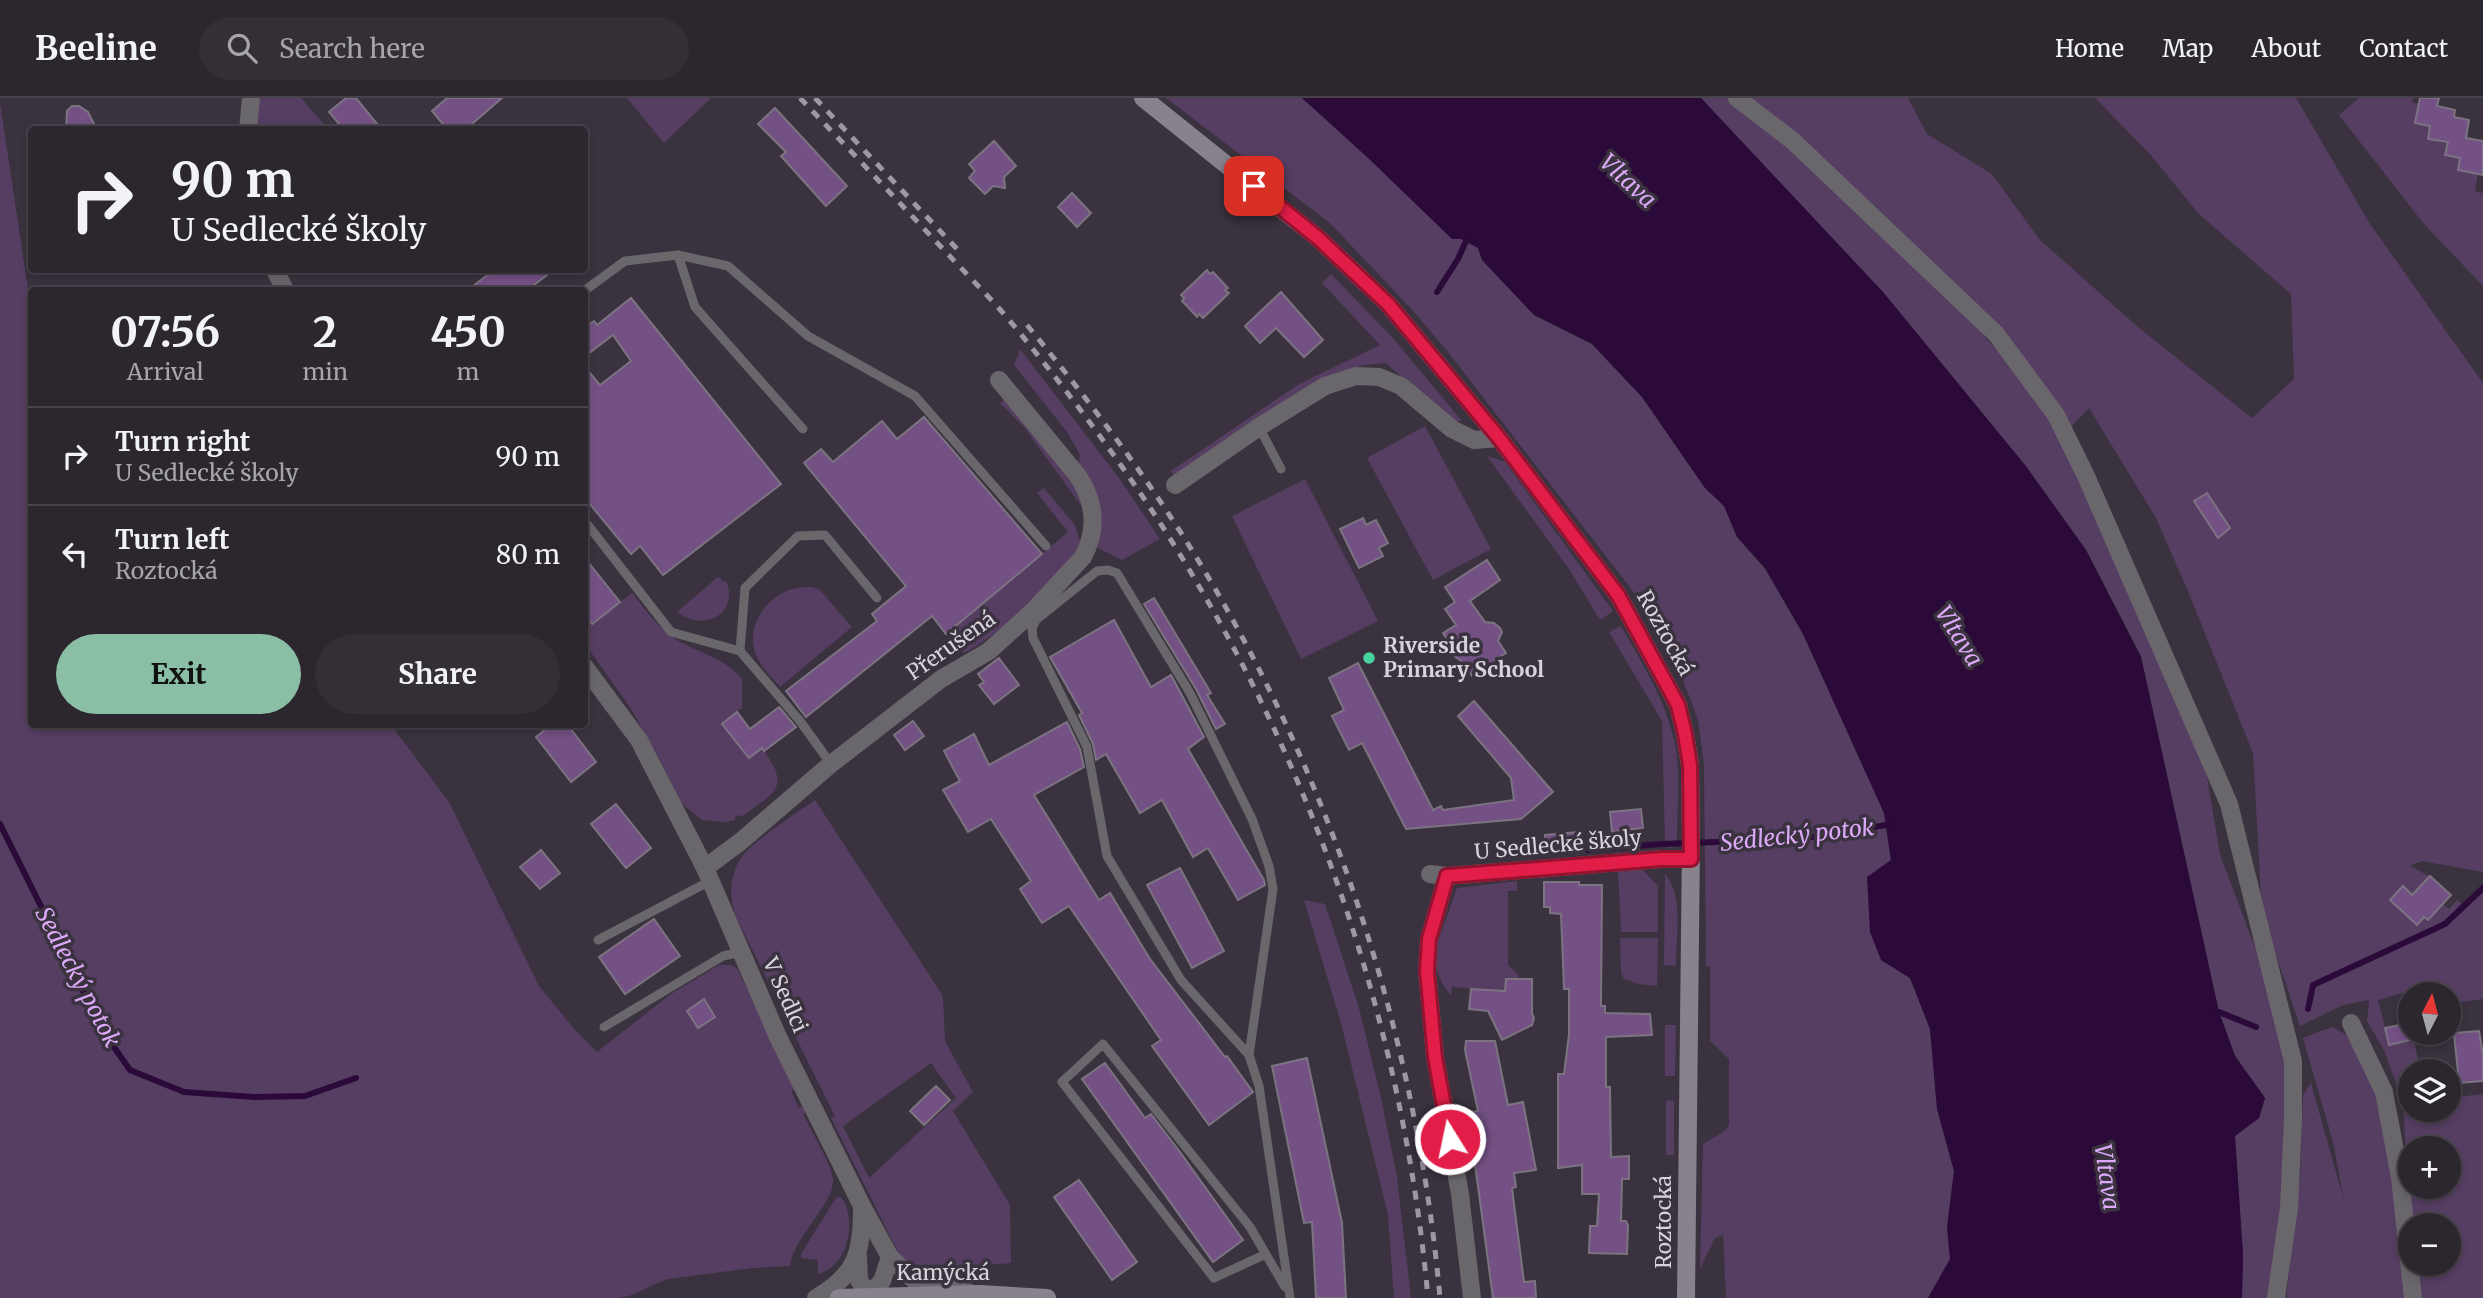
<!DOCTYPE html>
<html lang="en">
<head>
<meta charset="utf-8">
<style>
  body { margin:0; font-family:Merriweather,serif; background:#342e36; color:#f1f3f6; height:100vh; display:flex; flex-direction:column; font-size:26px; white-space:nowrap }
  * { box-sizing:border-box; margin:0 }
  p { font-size:23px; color:#a6a5aa }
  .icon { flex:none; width:38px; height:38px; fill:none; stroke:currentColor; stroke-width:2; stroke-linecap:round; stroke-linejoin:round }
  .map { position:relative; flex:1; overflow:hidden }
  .drawer { position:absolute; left:28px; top:189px; width:560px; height:441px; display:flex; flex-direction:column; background:#2c262e; border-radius:7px; box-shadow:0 4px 10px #0003,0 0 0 2px #48434a }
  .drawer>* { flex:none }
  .guide { position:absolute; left:28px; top:28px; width:560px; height:147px; border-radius:7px; box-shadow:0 4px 10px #0003,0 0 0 2px #48434a; background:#2c262e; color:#f1f3f6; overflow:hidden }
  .needle { width:46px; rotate:6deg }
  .fabs { position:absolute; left:2398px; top:884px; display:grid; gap:14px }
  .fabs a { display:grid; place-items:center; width:63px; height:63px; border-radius:50%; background:#2c262e; box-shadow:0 4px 10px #0003,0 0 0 2px #48434a; font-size:35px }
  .pin { position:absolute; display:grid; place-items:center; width:60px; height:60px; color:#fff; margin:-30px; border-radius:14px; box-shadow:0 4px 10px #0006 }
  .me { position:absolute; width:77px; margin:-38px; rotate:350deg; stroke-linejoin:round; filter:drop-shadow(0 0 5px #0008) }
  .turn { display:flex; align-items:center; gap:24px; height:147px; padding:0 28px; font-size:32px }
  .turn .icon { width:91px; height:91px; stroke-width:2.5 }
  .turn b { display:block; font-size:49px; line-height:60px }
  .eta { display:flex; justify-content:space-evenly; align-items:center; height:119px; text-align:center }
  .eta b { font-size:42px; font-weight:700; line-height:49px }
  .action { display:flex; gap:14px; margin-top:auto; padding:14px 28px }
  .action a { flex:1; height:80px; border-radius:42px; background:#8abfa5; color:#111; font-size:28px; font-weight:700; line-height:80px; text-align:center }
  .action a+a { background:#342e36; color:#f1f3f6 }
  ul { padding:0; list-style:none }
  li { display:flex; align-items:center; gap:21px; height:98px; padding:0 28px; border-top:2px solid #48434a }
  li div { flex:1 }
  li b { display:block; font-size:26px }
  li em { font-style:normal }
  header { display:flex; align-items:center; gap:42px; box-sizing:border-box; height:98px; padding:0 35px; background:#2c262e; border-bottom:2px solid #48434a }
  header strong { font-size:33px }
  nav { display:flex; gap:38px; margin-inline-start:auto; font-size:24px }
  .search { width:490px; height:63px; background:#342e36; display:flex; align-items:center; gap:18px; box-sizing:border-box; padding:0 24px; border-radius:38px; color:#a6a5aa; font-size:26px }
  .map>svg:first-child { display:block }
</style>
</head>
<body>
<header>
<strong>Beeline</strong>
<div class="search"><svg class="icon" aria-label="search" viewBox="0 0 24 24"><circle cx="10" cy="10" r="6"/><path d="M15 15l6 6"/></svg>Search here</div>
<nav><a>Home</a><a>Map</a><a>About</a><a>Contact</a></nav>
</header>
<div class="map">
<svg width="2483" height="1200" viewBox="0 0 2483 1200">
  <rect width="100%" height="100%" fill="#3a323e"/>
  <g fill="#563e62" fill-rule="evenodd">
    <polygon points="258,0 301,0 328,31 255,32"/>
    <polygon points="627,0 711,0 664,45"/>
    <polygon points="1166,0 1302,0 1461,141 1478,150 1482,162 1534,217 1592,246 1642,299 1705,390 1724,408 1737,439 1765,471 1803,536 1884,715 1891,762 1881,862 1910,880 1930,931 1937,1011 1954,1073 1947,1129 1950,1161 1928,1200 1726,1200 1723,1137 1715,1140 1700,1171 1703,1046 1726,1032 1729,1027 1729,961 1710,943 1710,868 1706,868 1704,665 1698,622 1677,566 1639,501 1448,254 1416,216 1330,125"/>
    <polygon points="1700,0 1732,0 1793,50 1956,205 2053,318 2204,660 2220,757 2261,865 2286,966 2284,1109 2270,1200 2242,1200 2243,1157 2235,1038 2259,1020 2265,1000 2235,958 2219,914 2141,558 2086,452 2025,367 1883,194"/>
    <path d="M1750,0H1908L1927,36L1992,76L2039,141L2138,229L2252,320L2294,281L2291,196L2198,115L2149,55L2095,0H2296L2370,126L2483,285V774L2422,763L2410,768L2429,778L2412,797L2402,789L2417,826L2424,819L2428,822L2443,806L2449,811L2457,802L2466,809L2483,787V901L2448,906V896H2410V910L2405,894L2378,902L2389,946L2414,941L2420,973H2410V999L2402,1001L2384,952L2367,923L2369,902L2343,907L2300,928L2262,816L2253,655L2190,498L2156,420L2089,310L2068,332L2043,292ZM2207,395L2230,430L2218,439L2194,403Z"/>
    <polygon points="2359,0 2413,0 2412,4 2419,6 2415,25 2430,28 2428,40 2448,44 2445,57 2460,60 2478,76 2475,93 2483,95 2483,188 2424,126 2339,17"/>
    <path d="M0,5L28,191L31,195L32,626L391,627L449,704L539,888L576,933L597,954L671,896L719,867H730L737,870L796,991L791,993L799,1010L804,1008L807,1014L803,1016C810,1031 832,1067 833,1081C835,1105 793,1139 790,1168L753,1170L667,1181L629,1198L616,1200H0Z"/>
    <polygon points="1331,176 1392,239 1462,323 1454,324 1448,320 1386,265 1362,267 1321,284 1174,378 1171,373 1299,286 1380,247 1322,185"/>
    <path d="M1020,251L1119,380L1160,441L1122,462L1098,450C1101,408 1103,401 1078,366L1080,357L1067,334L1014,267Z"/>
    <path d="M1005,301C1034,334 1073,370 1085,413L1024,329L1000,305Z"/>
    <polygon points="1425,328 1491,451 1433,482 1367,360"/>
    <polygon points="1487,358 1505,364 1613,513 1600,522 1569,471"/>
    <polygon points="1305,381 1378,523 1301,561 1232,418"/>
    <path d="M1044,390L1075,427L1081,448C1046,488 1012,529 964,555L946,536L1068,434L1037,395Z"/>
    <path d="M718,479L724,484L726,483C740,515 704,535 677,514Z"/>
    <path d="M811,489L819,491L852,529L780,589C772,580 762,570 757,559C745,533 761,506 784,494C792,490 802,489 811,489Z"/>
    <path d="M632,495C645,511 659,531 677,542C700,556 724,559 742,581V610L722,626L749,660L762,650C792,691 775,694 741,719L739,717L735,719V722L726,724L702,722L681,705L658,658L630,609L585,546L584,532Z"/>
    <path d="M1621,528C1644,568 1671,611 1677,658C1680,685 1677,714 1677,741L1672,750H1668L1665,742L1662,623L1609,534Z"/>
    <path d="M815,702L943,898L945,943L973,994L953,1013L1010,1107L1011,1165L961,1169L962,1181H946L924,1176L900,1158L831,1020L835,1018L737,821C729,802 729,782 739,763C748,746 797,715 815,702ZM931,965L956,1000L869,1080L843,1028Z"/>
    <polygon points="1641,770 1658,788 1658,834 1621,834 1618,773"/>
    <path d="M1665,775C1684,799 1676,838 1676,868L1664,867Z"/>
    <path d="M1517,783V793H1508V867L1518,876V881H1506L1505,893L1452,889L1451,897C1441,888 1434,867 1434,854L1457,790Z"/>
    <polygon points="1304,802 1325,806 1359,910 1381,1000 1397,1079 1411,1200 1394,1200 1388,1117 1341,925"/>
    <polygon points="1620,840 1658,840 1657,888 1639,886 1624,881 1621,875"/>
    <polygon points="1665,927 1676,927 1675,978 1665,978"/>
    <polygon points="2332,929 2349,938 2383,1007 2407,1200 2286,1200 2300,1079 2303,997 2311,985 2344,1103 2333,1044 2303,940"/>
    <path d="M2483,996V1200H2418L2414,1166H2448V1127H2411L2403,1008L2410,1007V1012H2448V1000ZM2410,1050H2448V1088H2410Z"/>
    <polygon points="1666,1002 1674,1003 1674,1057 1666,1057"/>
    <polygon points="1667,1078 1674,1078 1673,1159 1666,1159"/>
    <path d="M836,1100L841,1099C858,1122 848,1169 818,1176V1162L801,1160V1156Z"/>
  </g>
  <polygon fill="#2b0a39" points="1302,0 1701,0 1883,194 2025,367 2086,452 2141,559 2219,914 2235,958 2265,1000 2259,1020 2235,1038 2243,1157 2242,1200 1928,1200 1950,1161 1947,1129 1954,1073 1937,1011 1930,931 1910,880 1881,862 1870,834 1867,779 1891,762 1884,715 1803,536 1765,470 1737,439 1724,408 1705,390 1642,299 1592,246 1534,217 1482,162 1478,150 1461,141 1452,141 1367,59"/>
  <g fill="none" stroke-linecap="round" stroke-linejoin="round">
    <g stroke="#2b0a39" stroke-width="6">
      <polyline points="1437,194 1458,161 1466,143"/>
      <polyline points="0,726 104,935 130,972 184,994 254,999 305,998 356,980"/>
      <polyline points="1588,752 1662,746 1800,741 1886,727 1891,723"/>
      <polyline points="2308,911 2313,887 2445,826 2483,790"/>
      <polyline points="2213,915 2219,914 2256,929"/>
    </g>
  </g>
  <g fill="#745185" stroke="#7c7381" stroke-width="2">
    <polygon points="346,0 356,0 382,32 344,32 329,14"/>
    <polygon points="447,0 502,0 465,32 448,32 432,13"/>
    <polygon points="2420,0 2439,0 2437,8 2455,12 2454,19 2469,22 2466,40 2483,43 2483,77 2458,72 2460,60 2445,57 2448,44 2428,41 2430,28 2415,25"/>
    <polygon points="72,8 79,8 88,14 97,32 66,32 67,13"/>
    <polygon points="775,10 847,88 826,108 781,58 786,54 758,26"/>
    <polygon points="994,43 1016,68 1004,79 1005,90 993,88 985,96 969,80 975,73 969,66"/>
    <polygon points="1072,95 1091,115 1077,129 1058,109"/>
    <polygon points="494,172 554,172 527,192 468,192"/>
    <polygon points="1207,172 1210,176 1213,174 1228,190 1225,192 1229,195 1203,220 1199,216 1197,219 1182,203 1184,200 1181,197"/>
    <polygon points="1281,194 1323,242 1304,259 1276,230 1260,245 1245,228"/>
    <polygon points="631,200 781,386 663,477 640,448 631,456 584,399 584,268 600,287 631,263 613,237 584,259 584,230 594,223 597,227"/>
    <polygon points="924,319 1042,456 946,536 932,518 806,619 786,593 877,523 872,516 906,488 804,365 821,351 833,364 882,323 897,341"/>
    <polygon points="2207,395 2230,430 2218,440 2194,403"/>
    <polygon points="1363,420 1366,427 1376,422 1388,445 1379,450 1383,458 1359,470 1340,431"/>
    <polygon points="584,459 620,504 592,526 584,516"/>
    <polygon points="1487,462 1500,482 1470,503 1485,524 1494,525 1500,530 1502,534 1498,543 1506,555 1495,562 1494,567 1488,571 1483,571 1472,578 1461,563 1454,558 1453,551 1443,535 1456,527 1445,511 1455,504 1445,489"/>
    <polygon points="1154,500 1211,595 1207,597 1225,626 1216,631 1196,591 1144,506"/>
    <polygon points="1114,522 1151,589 1171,577 1204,639 1188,651 1264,782 1265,787 1238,802 1208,750 1193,759 1162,702 1140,715 1106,656 1096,662 1093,646 1079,617 1082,615 1050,559"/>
    <polygon points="999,560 1019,587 994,606 979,587 984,584 978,576"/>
    <polygon points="1358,565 1433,712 1441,708 1443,712 1514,702 1511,680 1458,618 1474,603 1553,694 1521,721 1406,731 1362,645 1349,652 1332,618 1344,612 1329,580"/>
    <polygon points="779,609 796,629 764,653 762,650 749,660 722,626 737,614 750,631"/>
    <polygon points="913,623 924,638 905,652 894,637"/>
    <polygon points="1067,624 1080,651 1084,669 1034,697 1099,802 1110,795 1150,861 1225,959 1227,958 1253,994 1209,1027 1152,948 1161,942 1069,808 1042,825 1020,791 1031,783 991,721 968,734 943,692 960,683 944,653 974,636 989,667"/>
    <polygon points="552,626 567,626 596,664 571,684 536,639"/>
    <polygon points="616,706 651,750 626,770 591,726"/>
    <polygon points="1641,711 1643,730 1612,734 1610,714"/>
    <polygon points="1577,734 1579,752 1546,753 1545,737"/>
    <polygon points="541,752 560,775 540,791 520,769"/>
    <polygon points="1180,770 1224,853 1192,870 1147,787"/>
    <polygon points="2430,778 2451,797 2428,822 2424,819 2417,827 2390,802 2403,788 2412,797"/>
    <polygon points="1544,784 1579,784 1579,787 1602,787 1601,908 1605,908 1605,915 1650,916 1652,937 1606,939 1606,989 1610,989 1611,1059 1629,1058 1629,1081 1622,1081 1621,1123 1626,1123 1628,1127 1627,1156 1589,1155 1590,1128 1597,1128 1599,1096 1582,1096 1582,1067 1558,1070 1558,976 1564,976 1569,936 1569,891 1564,891 1561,816 1550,815 1550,809 1544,809"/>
    <polygon points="654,821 680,858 625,896 599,859"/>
    <polygon points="1506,881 1532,881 1532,915 1534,920 1532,927 1502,942 1488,913 1469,911 1471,891 1505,893"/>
    <polygon points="704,901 715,919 698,930 687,913"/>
    <polygon points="2410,925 2410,942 2389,947 2385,930"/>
    <polygon points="2479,933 2483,957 2483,983 2459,985 2454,935"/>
    <polygon points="1466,943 1495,943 1508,1007 1523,1004 1536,1072 1514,1075 1516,1089 1512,1090 1524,1184 1535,1183 1536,1200 1493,1200 1475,1066 1465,1015 1478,1013 1465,952"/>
    <polygon points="1307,960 1342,1125 1346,1200 1316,1200 1312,1124 1304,1125 1272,968"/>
    <polygon points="1105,965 1145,1020 1151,1016 1180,1054 1243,1142 1213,1164 1082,981"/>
    <polygon points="936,988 950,1002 924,1027 910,1013"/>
    <polygon points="1079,1082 1137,1164 1112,1182 1054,1099"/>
  </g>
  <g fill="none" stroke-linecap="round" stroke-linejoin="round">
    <g stroke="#6a676c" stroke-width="9">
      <polyline points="678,157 695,209 803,331"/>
      <polyline points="584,193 625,163 678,157 728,168 808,238 915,298 1046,448"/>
      <polyline points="1259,329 1281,371"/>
      <polyline points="584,422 671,534 740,553 800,623 831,666"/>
      <polyline points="740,553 745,490 798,438 825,437 877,500"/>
      <polyline points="598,842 710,783"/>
      <polyline points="604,929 723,858 741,854"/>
      <polyline points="1249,957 1273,791 1269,768 1252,721 1190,595 1117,475 1108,472 1097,473 1036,522 1032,531 1033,540 1087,649 1107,758 1181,882 1249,957 1259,988 1290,1200"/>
      <polyline points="1266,1156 1214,1180 1062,984 1103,946 1250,1129 1285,1189"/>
    </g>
    <g stroke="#6a676c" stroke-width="18">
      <polyline points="1737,0 1793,43 1996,236 2056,317 2086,378 2229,706 2293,963 2293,1022 2289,1110 2276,1200"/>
      <polyline points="248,32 251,0"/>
      <polyline points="275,172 285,192"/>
      <polyline points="1175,387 1259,329 1325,288 1356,278 1379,279 1401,288 1452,331 1474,342 1499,340"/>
      <polyline points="584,568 639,642 705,770 778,939 862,1108 890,1159 913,1181 967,1193"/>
      <path d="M705,770L740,744L831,666L941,581L989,553L1032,514L1083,459C1098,431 1095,404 1078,378L999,282"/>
      <polyline points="1430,776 1447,778 1662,761 1691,761"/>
      <polyline points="1447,778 1429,841 1427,873 1435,959 1460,1096 1472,1200"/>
      <polyline points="2351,925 2384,994 2400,1079 2413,1200"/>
      <polyline points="858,1158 859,1182 869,1198 882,1183 890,1159"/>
      <path d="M816,1200C856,1177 862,1155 862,1112"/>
    </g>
    <g stroke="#87828b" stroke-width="18">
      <polyline points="1143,0 1318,140 1388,206 1499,340 1618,497 1678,607 1685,636 1690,667 1691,745 1686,1200"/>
      <polyline points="839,1200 980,1196 1047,1200"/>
    </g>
    <g stroke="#9e98a1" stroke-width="5" stroke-dasharray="9 9" stroke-linecap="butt">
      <path d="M800,0C848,50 896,101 944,152C969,179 996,205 1019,234C1082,311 1142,392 1193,478C1324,697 1405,946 1428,1200"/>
      <polyline points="815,0 958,152"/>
      <path d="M1027,227C1091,305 1152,385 1204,472C1336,692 1417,944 1440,1200"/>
    </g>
  </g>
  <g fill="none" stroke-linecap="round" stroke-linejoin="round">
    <defs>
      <polyline id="route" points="1254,88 1318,140 1388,206 1499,340 1618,497 1678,607 1685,636 1690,667 1691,761 1662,761 1447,778 1429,841 1427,873 1435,959 1450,1041"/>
    </defs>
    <use href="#route" stroke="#92132f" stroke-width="18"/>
    <use href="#route" stroke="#e11d48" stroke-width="12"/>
  </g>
  <circle fill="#47d49e" stroke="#3a323e" stroke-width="2.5" cx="1369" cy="560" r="7"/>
  <g text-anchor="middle" stroke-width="7" stroke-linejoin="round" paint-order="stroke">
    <g font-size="21" fill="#d8d3da" stroke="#3a323e">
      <text transform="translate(1665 535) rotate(61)" y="7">Roztocká</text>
      <text transform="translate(951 548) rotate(-35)" y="7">Přerušená</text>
      <text transform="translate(1558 747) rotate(-5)" y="7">U Sedlecké školy</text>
      <text transform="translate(785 897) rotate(66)" y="7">V Sedlci</text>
      <text transform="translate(1664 1124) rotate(-90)" y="7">Roztocká</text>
      <text x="943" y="1182">Kamýcká</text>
    </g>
    <g font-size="21" font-weight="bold" fill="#d8d3da" stroke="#3a323e" text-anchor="start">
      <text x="1383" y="555">Riverside<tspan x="1383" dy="24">Primary School</tspan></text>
    </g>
    <g font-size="23" font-style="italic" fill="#dca9f8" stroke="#3a323e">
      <text transform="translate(1628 83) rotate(43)" y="8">Vltava</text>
      <text transform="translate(1959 538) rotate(58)" y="8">Vltava</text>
      <text transform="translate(1797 737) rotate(-6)" y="8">Sedlecký potok</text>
      <text transform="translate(78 879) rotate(62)" y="8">Sedlecký potok</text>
      <text transform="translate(2107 1079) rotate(82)" y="8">Vltava</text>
    </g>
  </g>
</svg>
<div class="fabs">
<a><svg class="needle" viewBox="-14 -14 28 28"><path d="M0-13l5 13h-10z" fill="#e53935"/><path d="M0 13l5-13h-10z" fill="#a6a5aa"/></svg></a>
<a><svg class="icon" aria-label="layers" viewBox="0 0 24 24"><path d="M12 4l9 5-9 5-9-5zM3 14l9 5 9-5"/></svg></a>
<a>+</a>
<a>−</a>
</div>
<div class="pin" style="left:1254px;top:88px;background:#d93025"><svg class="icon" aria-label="arrive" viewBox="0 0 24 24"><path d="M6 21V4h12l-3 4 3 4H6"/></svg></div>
<svg class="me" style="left:1450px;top:1041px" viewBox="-20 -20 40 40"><circle r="17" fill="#e11d48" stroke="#fff" stroke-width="3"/><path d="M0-11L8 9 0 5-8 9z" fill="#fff"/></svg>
<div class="guide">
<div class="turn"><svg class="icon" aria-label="right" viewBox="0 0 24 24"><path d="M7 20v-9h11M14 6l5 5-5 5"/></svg><div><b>90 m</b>U Sedlecké školy</div></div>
</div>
<section class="drawer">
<div class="eta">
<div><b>07:56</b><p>Arrival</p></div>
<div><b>2</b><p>min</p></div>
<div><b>450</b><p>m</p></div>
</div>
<ul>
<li><svg class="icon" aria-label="right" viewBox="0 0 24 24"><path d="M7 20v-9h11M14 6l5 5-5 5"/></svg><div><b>Turn right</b><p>U Sedlecké školy</p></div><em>90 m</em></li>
<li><svg class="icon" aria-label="left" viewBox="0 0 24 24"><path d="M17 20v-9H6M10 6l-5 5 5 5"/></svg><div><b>Turn left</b><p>Roztocká</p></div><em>80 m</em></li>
</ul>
<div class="action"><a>Exit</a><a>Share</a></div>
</section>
</div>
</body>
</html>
